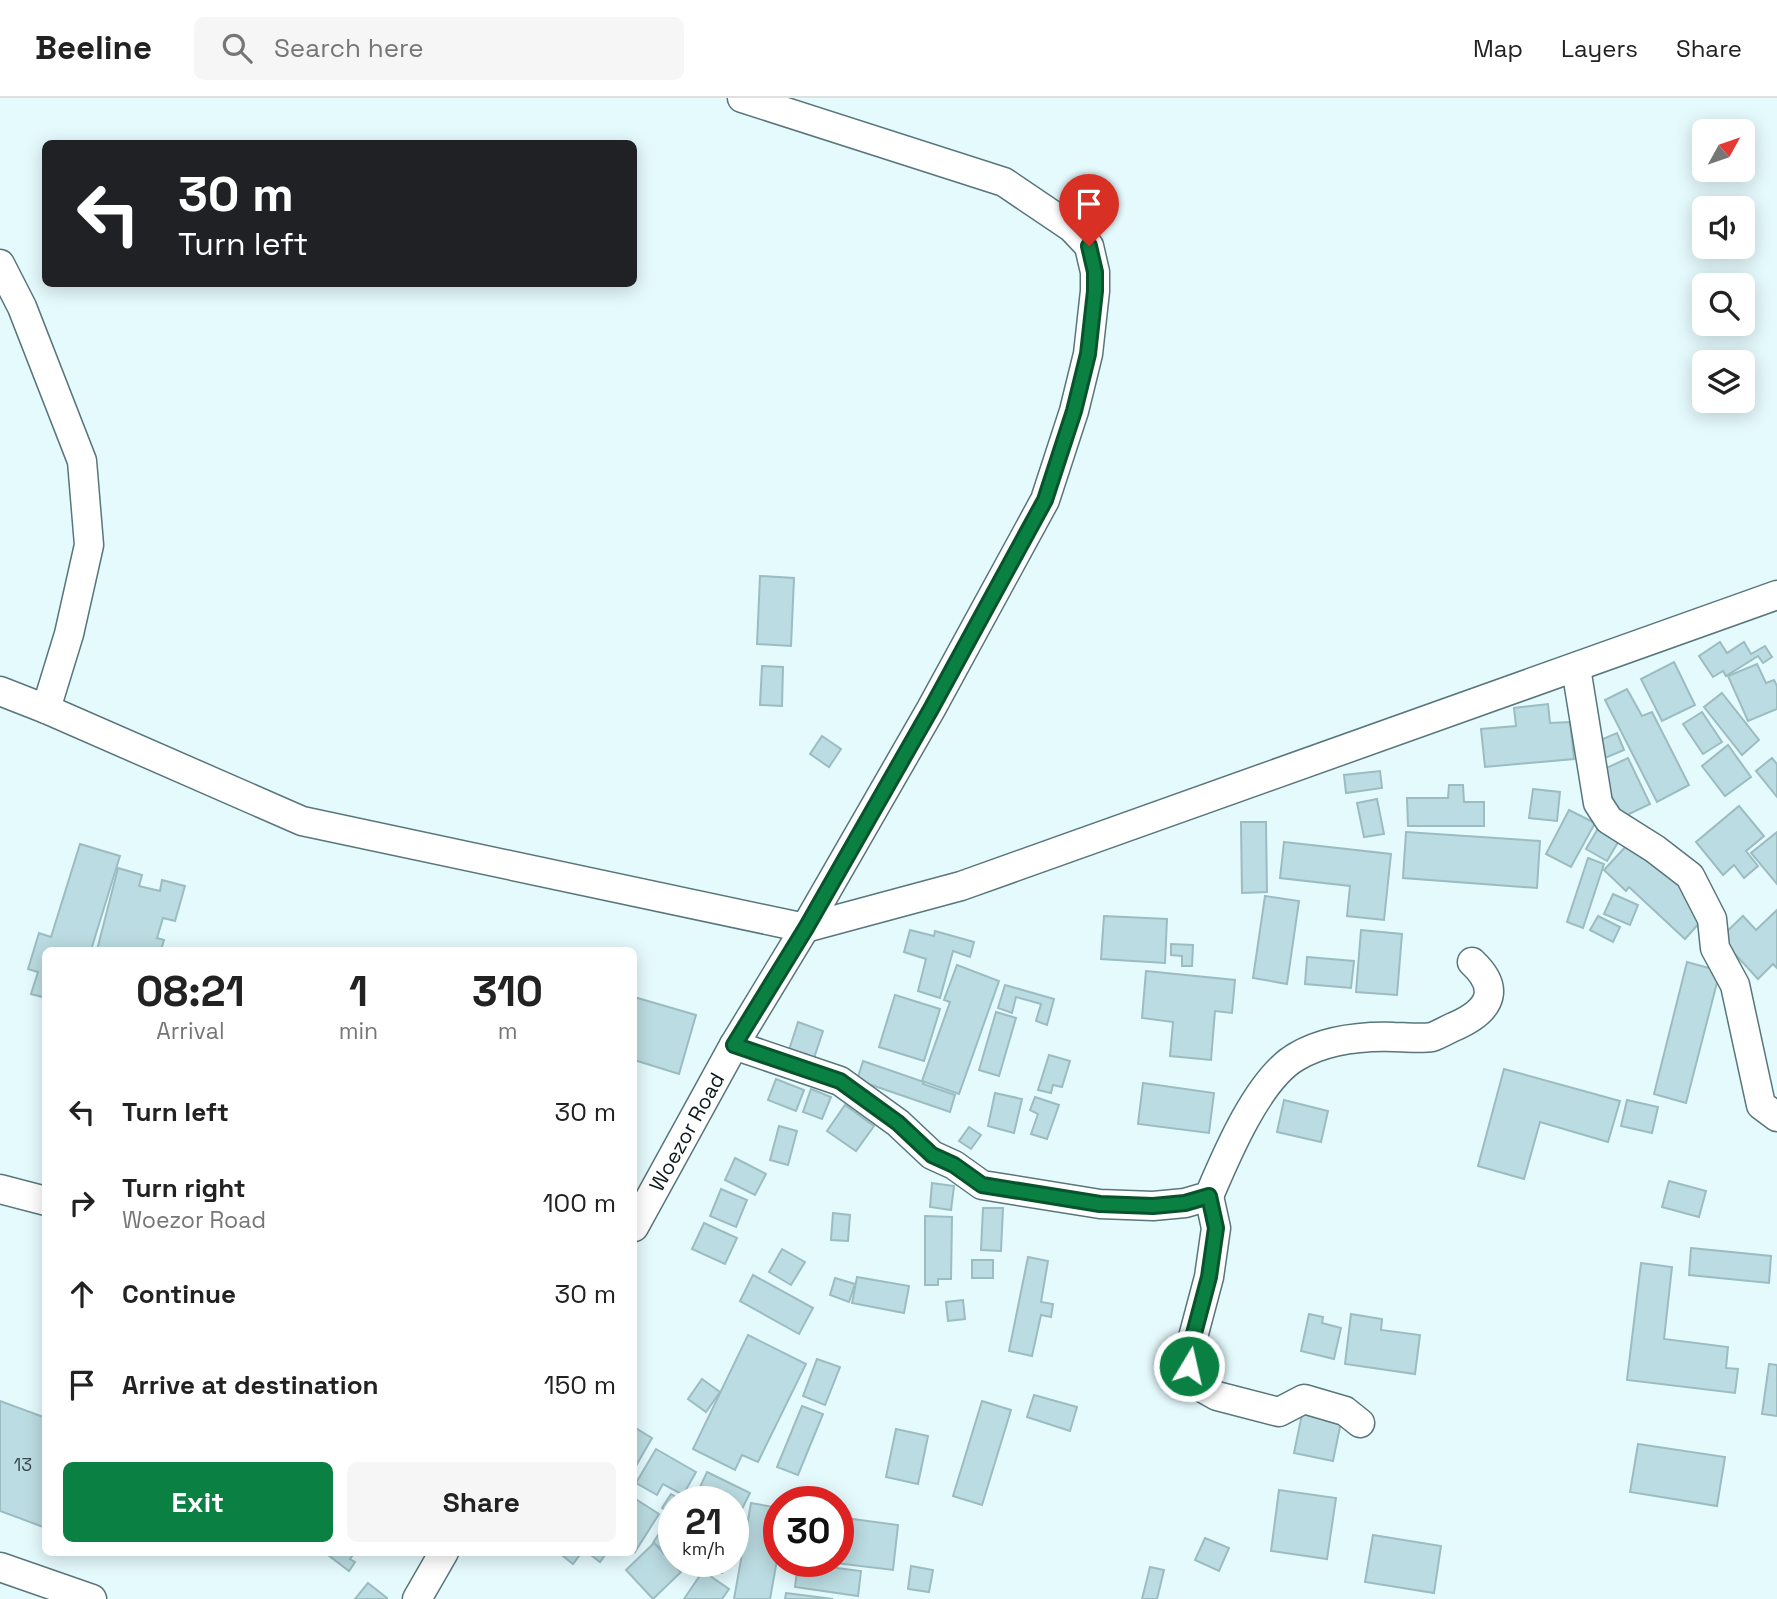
<!DOCTYPE html>
<html lang="en">
<head>
<meta charset="utf-8">
<style>
  body { margin:0; font-family:"Space Grotesk",sans-serif; background:#f6f6f6; color:#222; height:100vh; display:flex; flex-direction:column; font-size:26px; white-space:nowrap }
  * { box-sizing:border-box; margin:0 }
  p { font-size:23px; color:#767676 }
  .icon { flex:none; width:38px; height:38px; fill:none; stroke:currentColor; stroke-width:2; stroke-linecap:round; stroke-linejoin:round }
  .map { position:relative; flex:1; overflow:hidden }
  .panel { position:absolute; left:42px; top:849px; width:595px; height:609px; display:flex; flex-direction:column; background:#fff; border-radius:10px; box-shadow:0 4px 18px #0003 }
  .panel>* { flex:none }
  .banner { position:absolute; left:42px; top:42px; width:595px; height:147px; border-radius:10px; box-shadow:0 4px 18px #0003; background:#202124; color:#fff; overflow:hidden }
  .needle { width:46px; rotate:50deg }
  .buttons { position:absolute; left:1692px; top:21px; display:grid; gap:14px }
  .buttons a { display:grid; place-items:center; width:63px; height:63px; border-radius:10px; background:#fff; box-shadow:0 4px 18px #0003; font-size:35px }
  .speed { position:absolute; left:658px; top:1388px; display:flex; gap:14px; font-size:35px; font-weight:700; text-align:center }
  .speed>* { display:grid; place-content:center; width:91px; height:91px; border-radius:50%; background:#fff; box-shadow:0 4px 18px #0003; line-height:1 }
  .speed small { font-size:18px; font-weight:400 }
  .speed .limit { border:10px solid #d22; background:#fff; color:#111 }
  .pin { position:absolute; display:grid; place-items:center; width:60px; height:60px; color:#fff; margin:-72px -30px; border-radius:50% 50% 50% 0; rotate:-45deg; box-shadow:0 0 7px #0007 }
  .pin .icon { rotate:45deg }
  .me { position:absolute; width:77px; margin:-38px; rotate:9deg; stroke-linejoin:round; filter:drop-shadow(0 0 5px #0008) }
  .turn { display:flex; align-items:center; gap:24px; height:147px; padding:0 21px; font-size:32px }
  .turn .icon { width:91px; height:91px; stroke-width:2.5 }
  .turn b { display:block; font-size:49px; line-height:60px }
  .eta { display:flex; justify-content:space-evenly; align-items:center; height:119px; text-align:center }
  .eta b { font-size:42px; font-weight:700; line-height:49px }
  .action { display:flex; gap:14px; margin-top:auto; padding:14px 21px }
  .action a { flex:1; height:80px; border-radius:10px; background:#0b8043; color:#fff; font-size:28px; font-weight:700; line-height:80px; text-align:center }
  .action a+a { background:#f6f6f6; color:#222 }
  ul { padding:0; list-style:none }
  li { display:flex; align-items:center; gap:21px; height:91px; padding:0 21px }
  li div { flex:1 }
  li b { display:block; font-size:26px }
  li em { font-style:normal }
  header { display:flex; align-items:center; gap:42px; box-sizing:border-box; height:98px; padding:0 35px; background:#fff; border-bottom:2px solid #e0e0e0 }
  header strong { font-size:33px }
  nav { display:flex; gap:38px; margin-inline-start:auto; font-size:24px }
  .search { width:490px; height:63px; background:#f6f6f6; display:flex; align-items:center; gap:18px; box-sizing:border-box; padding:0 24px; border-radius:10px; color:#767676; font-size:26px }
  .map>svg:first-child { display:block }
</style>
</head>
<body>
<header>
<strong>Beeline</strong>
<div class="search"><svg class="icon" aria-label="search" viewBox="0 0 24 24"><circle cx="10" cy="10" r="6"/><path d="M15 15l6 6"/></svg>Search here</div>
<nav><a>Map</a><a>Layers</a><a>Share</a></nav>
</header>
<div class="map">
<svg width="1777" height="1501" viewBox="0 0 1777 1501">
  <rect width="100%" height="100%" fill="#e5fafd"/>
  <g fill="#bbdce2" stroke="#9bbcc1" stroke-width="2">
    <polygon points="760,478 794,480 791,548 757,546"/>
    <polygon points="1720,544 1727,555 1744,544 1751,556 1765,548 1772,559 1763,565 1758,558 1726,578 1723,573 1713,579 1699,558"/>
    <polygon points="1674,564 1695,607 1662,623 1641,581"/>
    <polygon points="1757,566 1766,585 1774,582 1777,588 1777,611 1748,623 1728,578"/>
    <polygon points="762,568 783,569 782,608 760,607"/>
    <polygon points="1627,591 1642,618 1652,614 1689,687 1657,704 1605,602"/>
    <polygon points="1722,595 1759,642 1742,657 1704,609"/>
    <polygon points="1548,606 1550,625 1570,624 1574,661 1485,669 1481,631 1516,628 1514,610"/>
    <polygon points="1702,614 1722,644 1703,656 1683,626"/>
    <polygon points="1617,635 1624,652 1605,660 1598,643"/>
    <polygon points="822,638 841,651 829,669 810,656"/>
    <polygon points="1728,647 1751,679 1725,698 1702,668"/>
    <polygon points="1628,660 1650,706 1621,720 1600,673"/>
    <polygon points="1772,660 1777,666 1777,699 1756,673"/>
    <polygon points="1380,673 1382,690 1346,695 1344,677"/>
    <polygon points="1449,687 1463,687 1464,704 1484,704 1484,728 1408,728 1407,700 1448,700"/>
    <polygon points="1533,691 1560,694 1557,723 1529,720"/>
    <polygon points="1377,701 1384,736 1364,739 1357,705"/>
    <polygon points="1739,708 1764,738 1746,753 1758,768 1744,780 1734,767 1723,777 1696,744"/>
    <polygon points="1569,712 1595,725 1571,769 1546,756"/>
    <polygon points="1241,724 1266,724 1267,794 1242,795"/>
    <polygon points="1600,727 1621,739 1607,763 1586,751"/>
    <polygon points="1406,734 1540,743 1537,790 1403,780"/>
    <polygon points="1777,734 1777,786 1751,755"/>
    <polygon points="1284,744 1391,756 1384,822 1347,818 1350,788 1280,780"/>
    <polygon points="1629,745 1702,806 1702,822 1685,841 1629,789 1626,793 1604,772"/>
    <polygon points="80,746 120,758 91,852 46,852 46,900 31,896 38,874 28,871 39,835 51,839"/>
    <polygon points="1588,760 1604,766 1583,830 1567,824"/>
    <polygon points="118,770 142,777 139,788 160,793 162,782 185,788 175,823 163,820 157,840 164,842 161,852 97,852"/>
    <polygon points="1613,796 1638,807 1630,827 1604,816"/>
    <polygon points="1265,798 1299,803 1287,886 1253,880"/>
    <polygon points="1777,812 1777,870 1773,866 1758,881 1720,840 1743,818 1756,832"/>
    <polygon points="1104,818 1167,821 1165,865 1101,861"/>
    <polygon points="1598,818 1620,829 1613,844 1590,832"/>
    <polygon points="910,832 934,838 935,833 974,844 970,859 953,853 940,900 918,893 926,861 904,854"/>
    <polygon points="1361,832 1402,836 1397,897 1356,894"/>
    <polygon points="1171,846 1193,847 1192,868 1182,868 1182,858 1171,857"/>
    <polygon points="1307,859 1354,863 1351,890 1305,886"/>
    <polygon points="1687,864 1720,873 1686,1005 1654,996"/>
    <polygon points="957,867 999,883 959,996 922,983 950,904 944,902"/>
    <polygon points="1146,873 1235,882 1232,915 1215,913 1211,962 1170,958 1173,924 1142,920"/>
    <polygon points="1005,887 1054,901 1047,927 1036,923 1041,906 1016,899 1012,915 998,910"/>
    <polygon points="895,897 940,911 924,963 879,949"/>
    <polygon points="634,899 696,917 679,976 634,962"/>
    <polygon points="996,914 1016,920 999,978 979,972"/>
    <polygon points="798,924 823,933 814,960 789,952"/>
    <polygon points="1049,957 1070,963 1062,989 1053,987 1051,995 1038,992"/>
    <polygon points="863,963 924,984 923,986 955,997 950,1014 857,982"/>
    <polygon points="1504,971 1620,1003 1608,1044 1540,1024 1524,1081 1478,1068"/>
    <polygon points="776,981 804,992 796,1013 768,1002"/>
    <polygon points="1143,985 1214,995 1209,1035 1138,1026"/>
    <polygon points="811,991 831,999 822,1021 803,1014"/>
    <polygon points="995,995 1022,1001 1014,1035 988,1028"/>
    <polygon points="1035,999 1059,1007 1047,1041 1031,1036 1038,1016 1030,1012"/>
    <polygon points="1284,1002 1328,1013 1321,1044 1277,1034"/>
    <polygon points="1627,1002 1658,1009 1652,1035 1621,1028"/>
    <polygon points="845,1007 874,1028 856,1053 827,1033"/>
    <polygon points="779,1028 797,1033 788,1067 770,1062"/>
    <polygon points="969,1029 981,1037 971,1051 959,1043"/>
    <polygon points="735,1060 766,1076 755,1097 725,1082"/>
    <polygon points="1669,1083 1706,1093 1699,1119 1662,1109"/>
    <polygon points="932,1085 954,1088 951,1112 930,1109"/>
    <polygon points="721,1091 747,1102 736,1129 710,1118"/>
    <polygon points="983,1110 1003,1110 1001,1153 981,1152"/>
    <polygon points="833,1115 850,1117 848,1143 831,1142"/>
    <polygon points="925,1118 952,1119 951,1181 938,1181 938,1187 925,1187"/>
    <polygon points="704,1125 737,1140 725,1166 692,1151"/>
    <polygon points="1691,1150 1771,1158 1769,1185 1689,1177"/>
    <polygon points="782,1151 805,1164 791,1187 769,1174"/>
    <polygon points="1028,1159 1048,1163 1041,1204 1053,1206 1051,1219 1041,1217 1032,1258 1009,1253"/>
    <rect x="972" y="1162" width="21" height="18"/>
    <polygon points="1641,1165 1672,1169 1664,1241 1728,1249 1726,1270 1738,1271 1735,1295 1627,1282"/>
    <polygon points="753,1177 813,1210 799,1236 740,1203"/>
    <polygon points="857,1179 909,1188 904,1215 852,1205"/>
    <polygon points="835,1180 855,1186 849,1204 830,1197"/>
    <polygon points="963,1202 965,1221 948,1223 946,1204"/>
    <polygon points="1309,1216 1323,1219 1322,1225 1341,1230 1334,1261 1301,1253"/>
    <polygon points="1351,1216 1382,1221 1381,1232 1420,1237 1415,1276 1345,1266"/>
    <polygon points="748,1237 806,1266 758,1364 742,1357 735,1372 693,1351"/>
    <polygon points="817,1261 840,1269 825,1307 803,1298"/>
    <polygon points="1769,1266 1777,1267 1777,1318 1762,1316"/>
    <polygon points="702,1281 720,1294 706,1314 688,1301"/>
    <polygon points="1034,1297 1077,1309 1070,1333 1027,1319"/>
    <polygon points="0,1303 46,1320 46,1430 0,1413"/>
    <polygon points="982,1303 1011,1312 982,1407 953,1398"/>
    <polygon points="802,1308 823,1316 798,1377 777,1369"/>
    <polygon points="1302,1316 1341,1324 1333,1363 1294,1355"/>
    <polygon points="634,1329 652,1340 637,1366 634,1364"/>
    <polygon points="896,1331 928,1338 918,1386 886,1379"/>
    <polygon points="1638,1346 1725,1359 1717,1408 1630,1394"/>
    <polygon points="656,1351 696,1374 683,1397 663,1386 657,1397 636,1385"/>
    <polygon points="707,1374 750,1395 742,1411 733,1407 733,1404 726,1404 699,1391"/>
    <polygon points="1279,1392 1336,1400 1327,1461 1271,1453"/>
    <polygon points="671,1396 684,1404 674,1404 674,1417 662,1410"/>
    <polygon points="634,1400 659,1416 635,1454 634,1452"/>
    <polygon points="751,1405 779,1410 779,1451 770,1501 734,1501"/>
    <polygon points="838,1419 898,1427 893,1472 819,1463 838,1463"/>
    <polygon points="667,1423 674,1427 674,1458 653,1445"/>
    <polygon points="1373,1437 1441,1448 1434,1495 1365,1484"/>
    <polygon points="1205,1440 1229,1450 1219,1473 1195,1462"/>
    <polygon points="654,1445 681,1474 653,1501 626,1472"/>
    <polygon points="324,1454 355,1454 350,1461 355,1464 349,1473"/>
    <polygon points="558,1454 582,1454 573,1466"/>
    <polygon points="587,1454 607,1454 600,1464"/>
    <polygon points="702,1463 726,1463 722,1475 700,1469"/>
    <polygon points="798,1465 861,1473 858,1498 795,1489"/>
    <polygon points="911,1468 933,1472 929,1494 908,1491"/>
    <polygon points="1150,1469 1164,1472 1157,1501 1142,1501"/>
    <polygon points="703,1473 729,1491 722,1501 684,1501"/>
    <polygon points="368,1485 387,1500 387,1501 355,1501"/>
    <polygon points="786,1495 833,1501 785,1501"/>
  </g>
  <g fill="none" stroke-linecap="round" stroke-linejoin="round">
    <defs>
      <g id="minor">
        <polyline points="0,166 22,209 82,363 89,447 69,536 46,611"/>
        <polyline points="1576,570 1598,705 1609,722 1655,751 1690,778 1712,821 1715,850 1735,887 1761,1007 1777,1019"/>
        <polyline points="0,593 46,611 302,723 805,830 961,788 1777,497"/>
        <path d="M734,947L840,983L898,1025L932,1057L954,1067L982,1087L1100,1106L1153,1108L1185,1105L1209,1098C1226,1058 1258,981 1296,959C1325,942 1361,938 1394,939C1406,939 1421,941 1432,939C1438,937 1445,933 1451,930C1485,916 1505,895 1472,864"/>
        <polyline points="0,1091 46,1103"/>
        <polyline points="1209,1098 1216,1130 1209,1179 1188,1258 1189,1268 1201,1289 1217,1298 1279,1314 1304,1301 1345,1313 1360,1325"/>
        <polyline points="634,1129 734,947 805,830 931,611 1045,402 1074,313 1088,256 1095,193 1095,174 1089,148 1072,130 1004,84 742,0"/>
        <polyline points="0,1469 92,1501"/>
        <polyline points="417,1501 444,1454"/>
      </g>
    </defs>
    <use href="#minor" stroke="#58767b" stroke-width="31"/>
    <use href="#minor" stroke="#fff" stroke-width="28"/>
  </g>
  <g fill="none" stroke-linecap="round" stroke-linejoin="round">
    <defs>
      <polyline id="route" points="1089,148 1095,174 1095,193 1088,256 1074,313 1045,402 931,611 806,830 734,947 840,983 898,1025 932,1057 954,1067 982,1087 1100,1106 1153,1108 1185,1105 1209,1098 1216,1130 1209,1179 1188,1258 1189,1268"/>
    </defs>
    <use href="#route" stroke="#07532c" stroke-width="18"/>
    <use href="#route" stroke="#0b8043" stroke-width="12"/>
  </g>
  <g text-anchor="middle" stroke-width="7" stroke-linejoin="round" paint-order="stroke">
    <g font-size="18" fill="#384a4e">
      <text x="23" y="1373">13</text>
    </g>
    <g font-size="21" fill="#0d1a1c" stroke="#fff">
      <text transform="translate(687 1034) rotate(-61)" y="7">Woezor Road</text>
    </g>
  </g>
</svg>
<div class="buttons">
<a><svg class="needle" viewBox="-14 -14 28 28"><path d="M0-13l5 13h-10z" fill="#e53935"/><path d="M0 13l5-13h-10z" fill="#767676"/></svg></a>
<a><svg class="icon" aria-label="sound" viewBox="0 0 24 24"><path d="M4 9h4l5-4v14l-5-4H4zM17 9q2 3 0 6"/></svg></a>
<a><svg class="icon" aria-label="search" viewBox="0 0 24 24"><circle cx="10" cy="10" r="6"/><path d="M15 15l6 6"/></svg></a>
<a><svg class="icon" aria-label="layers" viewBox="0 0 24 24"><path d="M12 4l9 5-9 5-9-5zM3 14l9 5 9-5"/></svg></a>
</div>
<div class="speed"><div>21<small>km/h</small></div><div class="limit">30</div></div>
<div class="pin" style="left:1089px;top:148px;background:#d93025"><svg class="icon" aria-label="arrive" viewBox="0 0 24 24"><path d="M6 21V4h12l-3 4 3 4H6"/></svg></div>
<svg class="me" style="left:1189px;top:1268px" viewBox="-20 -20 40 40"><circle r="17" fill="#0b8043" stroke="#fff" stroke-width="3"/><path d="M0-11L8 9 0 5-8 9z" fill="#fff"/></svg>
<div class="banner">
<div class="turn"><svg class="icon" aria-label="left" viewBox="0 0 24 24"><path d="M17 20v-9H6M10 6l-5 5 5 5"/></svg><div><b>30 m</b>Turn left</div></div>
</div>
<section class="panel">
<div class="eta">
<div><b>08:21</b><p>Arrival</p></div>
<div><b>1</b><p>min</p></div>
<div><b>310</b><p>m</p></div>
</div>
<ul>
<li><svg class="icon" aria-label="left" viewBox="0 0 24 24"><path d="M17 20v-9H6M10 6l-5 5 5 5"/></svg><div><b>Turn left</b></div><em>30 m</em></li>
<li><svg class="icon" aria-label="right" viewBox="0 0 24 24"><path d="M7 20v-9h11M14 6l5 5-5 5"/></svg><div><b>Turn right</b><p>Woezor Road</p></div><em>100 m</em></li>
<li><svg class="icon" aria-label="ahead" viewBox="0 0 24 24"><path d="M12 20V5M6 11l6-6 6 6"/></svg><div><b>Continue</b></div><em>30 m</em></li>
<li><svg class="icon" aria-label="arrive" viewBox="0 0 24 24"><path d="M6 21V4h12l-3 4 3 4H6"/></svg><div><b>Arrive at destination</b></div><em>150 m</em></li>
</ul>
<div class="action"><a>Exit</a><a>Share</a></div>
</section>
</div>
</body>
</html>
